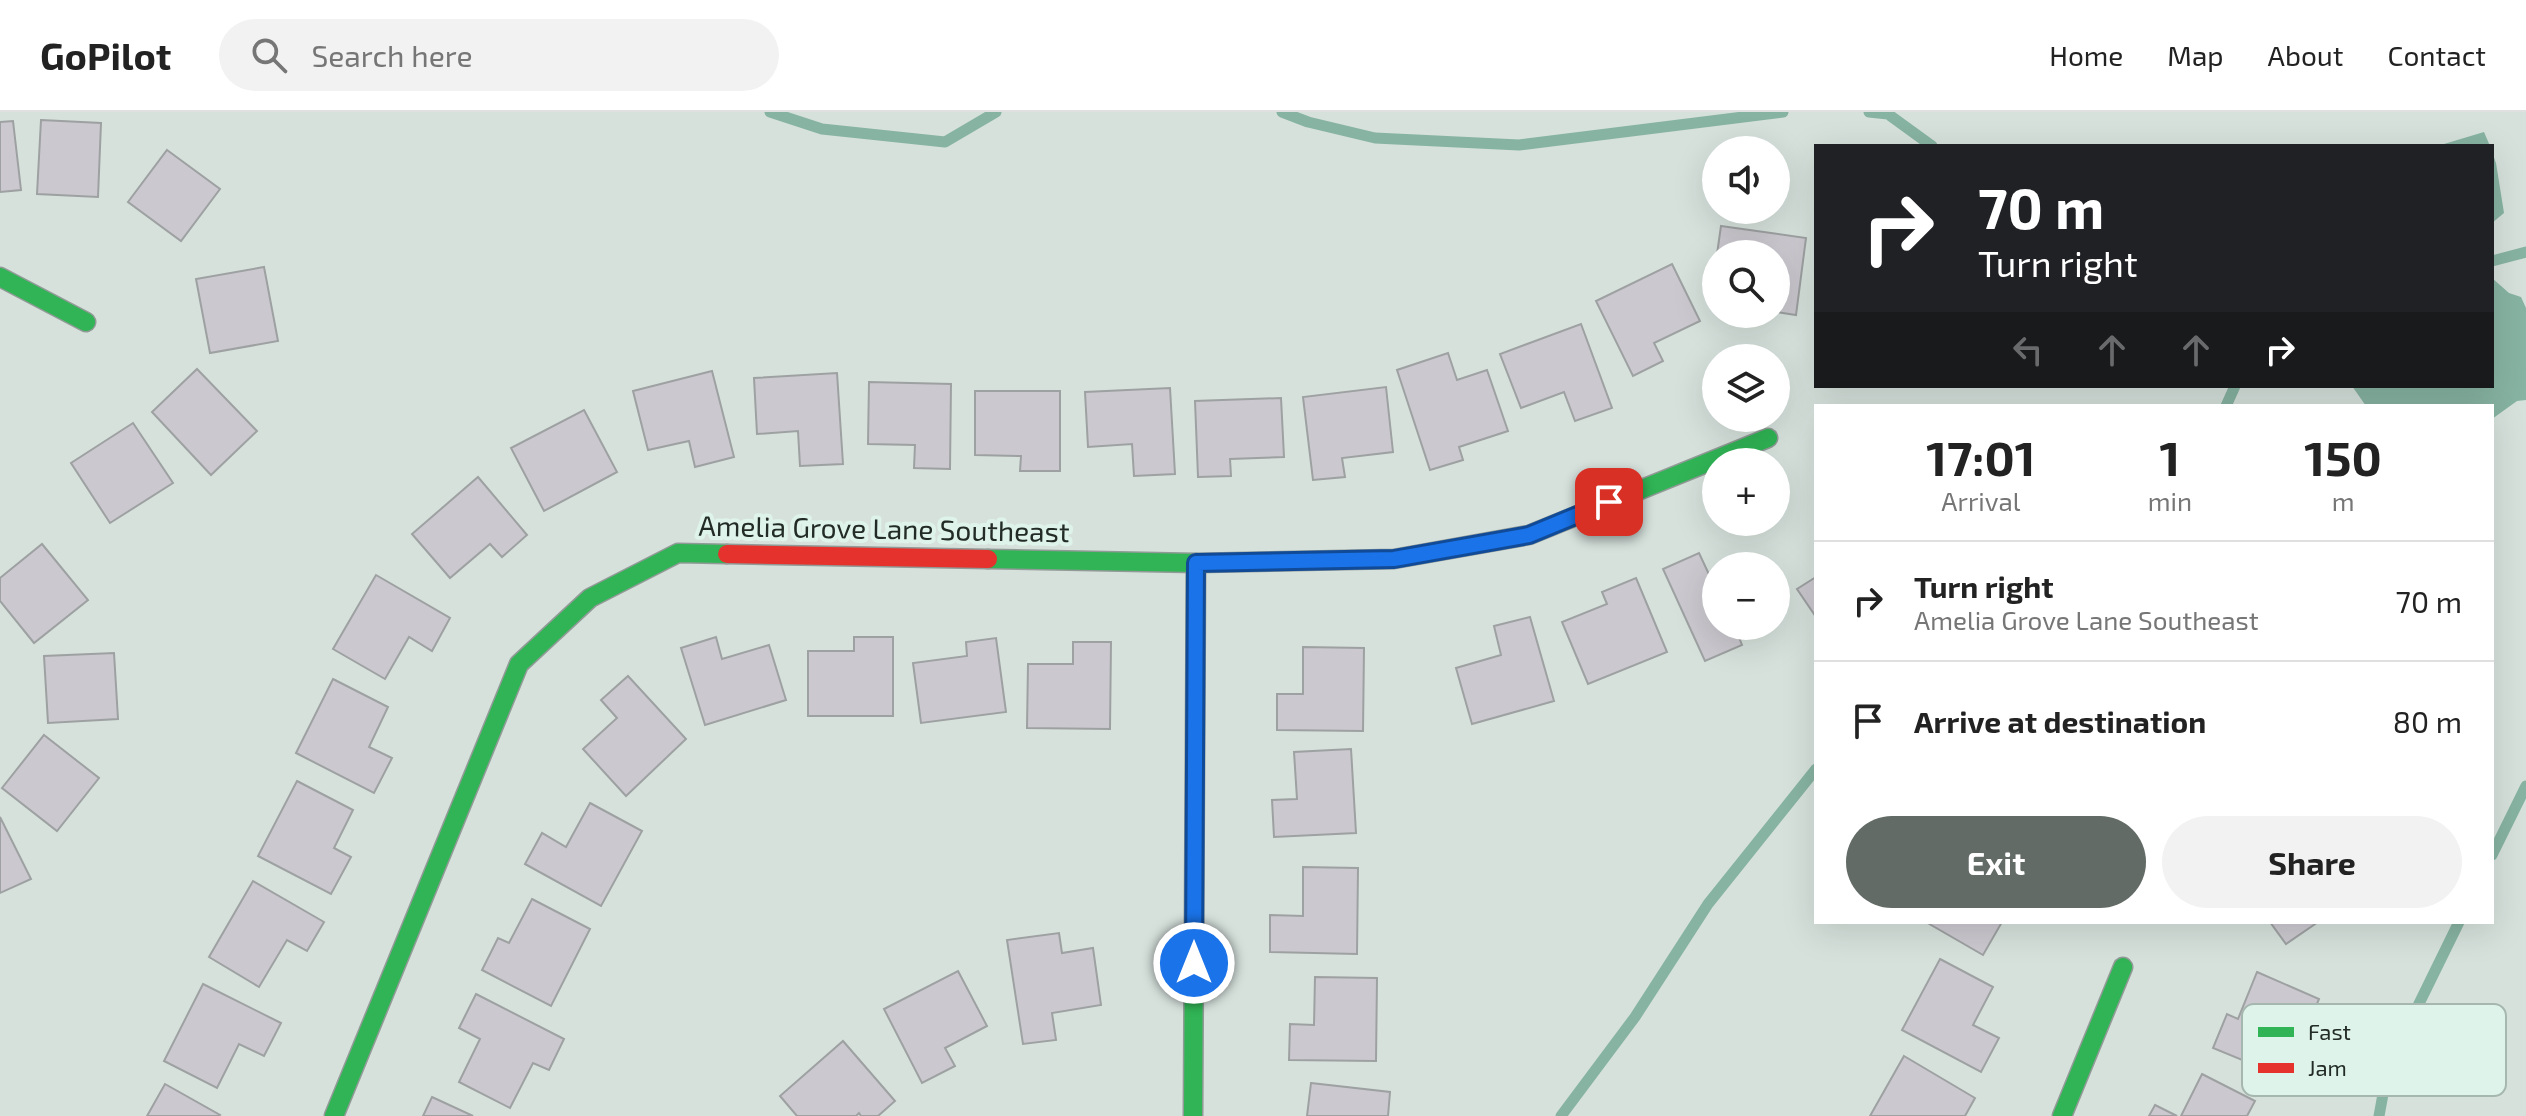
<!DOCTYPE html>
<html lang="en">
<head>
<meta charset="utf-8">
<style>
  body { margin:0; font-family:"Exo 2",sans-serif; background:#f2f2f2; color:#222; height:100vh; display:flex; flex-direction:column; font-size:30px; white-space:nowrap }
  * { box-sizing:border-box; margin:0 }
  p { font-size:26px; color:#767676 }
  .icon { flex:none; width:44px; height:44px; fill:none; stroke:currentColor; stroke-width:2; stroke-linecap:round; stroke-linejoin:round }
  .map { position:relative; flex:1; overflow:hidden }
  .panel { position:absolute; left:1814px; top:292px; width:680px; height:520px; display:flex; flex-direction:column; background:#fff; border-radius:0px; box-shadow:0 8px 32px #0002 }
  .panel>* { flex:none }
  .top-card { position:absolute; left:1814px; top:32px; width:680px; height:244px; border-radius:0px; box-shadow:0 8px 32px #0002; background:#202124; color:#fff; overflow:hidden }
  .buttons { position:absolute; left:1702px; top:24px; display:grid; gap:16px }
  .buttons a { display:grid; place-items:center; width:88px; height:88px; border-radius:50%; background:#fff; box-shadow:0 8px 32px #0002; font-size:40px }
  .pin { position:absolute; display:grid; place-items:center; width:68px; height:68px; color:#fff; margin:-34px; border-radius:16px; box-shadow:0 4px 12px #0006 }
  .me { position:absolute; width:88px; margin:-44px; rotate:0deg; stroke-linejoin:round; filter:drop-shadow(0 0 6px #0008) }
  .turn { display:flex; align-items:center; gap:28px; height:168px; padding:0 32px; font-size:36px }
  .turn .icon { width:104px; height:104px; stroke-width:2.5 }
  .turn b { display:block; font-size:56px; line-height:68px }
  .lanes { display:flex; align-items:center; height:76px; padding:0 32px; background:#0003; justify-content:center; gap:40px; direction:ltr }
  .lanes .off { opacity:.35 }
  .eta { display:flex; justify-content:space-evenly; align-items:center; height:136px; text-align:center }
  .eta b { font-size:48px; font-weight:700; line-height:56px }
  .cta { display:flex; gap:16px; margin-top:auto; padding:16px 32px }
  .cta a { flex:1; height:92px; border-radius:48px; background:#626b66; color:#fff; font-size:32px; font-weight:700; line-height:92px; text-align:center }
  .cta a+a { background:#f2f2f2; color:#222 }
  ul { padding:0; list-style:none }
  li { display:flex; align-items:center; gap:24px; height:120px; padding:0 32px; border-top:2px solid #e0e0e0 }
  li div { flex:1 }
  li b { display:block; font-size:30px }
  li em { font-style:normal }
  header { display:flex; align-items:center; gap:48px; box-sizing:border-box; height:112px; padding:0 40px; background:#fff; border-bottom:2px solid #e0e0e0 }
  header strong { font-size:38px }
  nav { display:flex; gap:44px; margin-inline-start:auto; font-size:28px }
  .search { width:560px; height:72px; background:#f2f2f2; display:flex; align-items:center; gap:20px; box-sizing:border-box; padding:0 28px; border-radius:44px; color:#767676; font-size:30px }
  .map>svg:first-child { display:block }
</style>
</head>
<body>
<header>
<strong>GoPilot</strong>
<div class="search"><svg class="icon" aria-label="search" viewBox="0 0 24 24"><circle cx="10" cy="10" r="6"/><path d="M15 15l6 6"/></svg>Search here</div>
<nav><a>Home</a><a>Map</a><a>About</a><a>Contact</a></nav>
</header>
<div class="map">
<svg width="2526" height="1004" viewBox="0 0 2526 1004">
  <rect width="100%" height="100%" fill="#d6e1dc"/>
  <g fill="#87b3a2">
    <polygon points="2484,20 2490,34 2441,34 2444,32"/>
    <polygon points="2492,40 2496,51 2504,101 2492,111"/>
    <polygon points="2492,166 2509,181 2521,185 2526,196 2526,288 2517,289 2492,307 2492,294 2366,294 2352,274 2492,274"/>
  </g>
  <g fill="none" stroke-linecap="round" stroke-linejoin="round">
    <g stroke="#87b3a2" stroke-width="11">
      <polyline points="770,0 822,17 945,30 996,0"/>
      <polyline points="1282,0 1308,10 1375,26 1519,33 1783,0"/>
      <polyline points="1869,0 1888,2 1932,34"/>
      <polyline points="2492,149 2526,140"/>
      <polyline points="2226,294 2235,274"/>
      <polyline points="2492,743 2526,674"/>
      <polyline points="1561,1004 1635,905 1708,792 1816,657"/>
      <polyline points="2379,1004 2388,955 2459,810"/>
    </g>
  </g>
  <g fill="#cbc9cf" stroke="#9ea1a1" stroke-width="2">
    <polygon points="41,8 101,11 98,85 37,82"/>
    <polygon points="13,9 21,78 0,80 0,10"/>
    <polygon points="167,38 220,77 181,129 128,90"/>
    <polygon points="1721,114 1806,126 1796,203 1776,200 1776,142 1717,142"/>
    <polygon points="1672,152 1700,209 1654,231 1663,249 1633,264 1596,189"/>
    <polygon points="264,155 278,229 210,241 196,167"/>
    <polygon points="1581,212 1612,296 1575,309 1564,280 1521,296 1500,242"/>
    <polygon points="1448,241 1457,268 1487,258 1508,319 1459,335 1463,348 1430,358 1397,258"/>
    <polygon points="197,257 257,319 211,363 152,300"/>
    <polygon points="712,259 734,345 695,355 689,329 648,338 633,279"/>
    <polygon points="837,261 843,352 800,354 798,319 757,322 754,266"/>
    <polygon points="869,270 951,272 950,357 914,356 915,333 868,332"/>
    <polygon points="1386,275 1393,340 1342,346 1345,365 1313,368 1303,285"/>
    <polygon points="1170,276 1175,362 1134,364 1132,332 1088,335 1085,280"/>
    <polygon points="975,279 1060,279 1060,359 1020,359 1021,344 975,343"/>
    <polygon points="1281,286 1284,345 1230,347 1231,364 1198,365 1195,289"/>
    <polygon points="584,298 617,360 544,399 511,336"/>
    <polygon points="133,311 173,371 110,411 71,351"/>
    <polygon points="478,365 527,423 502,445 490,432 450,466 412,422"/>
    <polygon points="42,432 88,488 34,531 0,489 0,466"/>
    <polygon points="1699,441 1713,471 1716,470 1716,514 1757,514 1738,523 1742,533 1705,549 1663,457"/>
    <polygon points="376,463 450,506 432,539 409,525 385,567 333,537"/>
    <polygon points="1816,465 1816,505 1797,477"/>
    <polygon points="1636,466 1667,540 1588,572 1562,510 1607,492 1602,480"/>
    <polygon points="1530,505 1554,589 1472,612 1456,556 1501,543 1494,514"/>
    <polygon points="716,525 722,547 769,533 786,588 705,613 681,536"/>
    <polygon points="854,525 893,525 893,604 808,604 808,539 854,539"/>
    <polygon points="996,526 1006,600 921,611 913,551 967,544 966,530"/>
    <polygon points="1073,530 1111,530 1110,617 1027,616 1028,552 1073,552"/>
    <polygon points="1303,535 1364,536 1363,619 1277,618 1277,582 1303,582"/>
    <polygon points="114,541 118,607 48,611 44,544"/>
    <polygon points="628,564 686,627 626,684 583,637 617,606 601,588"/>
    <polygon points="333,567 388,595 369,635 392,646 374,681 296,641"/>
    <polygon points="44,623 99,666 57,719 2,676"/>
    <polygon points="1351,637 1356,721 1274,725 1272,688 1297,687 1294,640"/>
    <polygon points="297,669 353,698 334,736 351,745 331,782 258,744"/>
    <polygon points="590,691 642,719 601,794 525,752 542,721 566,735"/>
    <polygon points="0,705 31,767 0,781"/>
    <polygon points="1303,755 1358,756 1357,842 1270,840 1270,803 1303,804"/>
    <polygon points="253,769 324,810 307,839 287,828 259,875 209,845"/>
    <polygon points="532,787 590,817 551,894 482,858 498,826 509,831"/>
    <polygon points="1926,810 2002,810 1983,843"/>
    <polygon points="2270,810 2318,810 2286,832"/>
    <polygon points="1059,821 1062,841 1093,836 1101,893 1052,901 1056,928 1023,932 1007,828"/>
    <polygon points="1940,847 1993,875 1973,913 1999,926 1981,960 1902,918"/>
    <polygon points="958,859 987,914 945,936 955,954 922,971 884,897"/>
    <polygon points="2257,860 2319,887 2286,966 2213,936 2227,902 2238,907"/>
    <polygon points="1315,865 1377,866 1376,949 1289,948 1290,912 1314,913"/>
    <polygon points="203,872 281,911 264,944 239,932 217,976 164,949"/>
    <polygon points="476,882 564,927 549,958 533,951 510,996 459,970 480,927 459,916"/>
    <polygon points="843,929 895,989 878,1004 861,1004 859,1001 856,1004 797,1004 780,984"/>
    <polygon points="1904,944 1975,986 1965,1004 1870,1004"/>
    <polygon points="2202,962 2255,989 2247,1004 2181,1004"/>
    <polygon points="1311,971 1390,980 1388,1004 1307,1004"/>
    <polygon points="165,972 220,1003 219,1004 147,1004"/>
    <polygon points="432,985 473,1004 423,1004"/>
    <polygon points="2155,993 2177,1004 2149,1004"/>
  </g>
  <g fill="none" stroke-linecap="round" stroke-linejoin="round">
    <defs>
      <g id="fast">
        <polyline points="0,165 86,210"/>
        <polyline points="988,447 1196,451 1394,447 1529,423 1768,326"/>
        <polyline points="334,1004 519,552 590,486 678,441 727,442"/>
        <polyline points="1193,1004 1196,451"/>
        <polyline points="2062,1004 2123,855"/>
      </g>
      <polyline id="jam" points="727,442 988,447"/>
    </defs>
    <use href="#fast" stroke="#919a96" stroke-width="21"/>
    <use href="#jam" stroke="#919a96" stroke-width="21"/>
    <use href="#fast" stroke="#30b455" stroke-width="18"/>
    <use href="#jam" stroke="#e5322d" stroke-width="18"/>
  </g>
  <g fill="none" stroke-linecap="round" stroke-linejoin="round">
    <defs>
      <polyline id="route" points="1194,851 1196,451 1394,447 1529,423 1609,390"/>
    </defs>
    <use href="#route" stroke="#114b97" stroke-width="20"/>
    <use href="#route" stroke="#1a73e8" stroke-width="14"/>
  </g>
  <g text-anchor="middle" stroke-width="8" stroke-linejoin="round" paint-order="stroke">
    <g font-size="28" fill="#232b27" stroke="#def3ea">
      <text transform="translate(884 417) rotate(1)" y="10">Amelia Grove Lane Southeast</text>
    </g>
  </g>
  <rect x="2242" y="892" width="264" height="92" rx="12" fill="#def3ea" stroke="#a6b7b0" stroke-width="2"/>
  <rect x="2258" y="915" width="36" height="10" fill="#30b455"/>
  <rect x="2258" y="951" width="36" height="10" fill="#e5322d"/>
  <g font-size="22" fill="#232b27">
    <text x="2308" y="928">Fast</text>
    <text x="2308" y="964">Jam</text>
  </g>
</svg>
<div class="buttons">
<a><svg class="icon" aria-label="sound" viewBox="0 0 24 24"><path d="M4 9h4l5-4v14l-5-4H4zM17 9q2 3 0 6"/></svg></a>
<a><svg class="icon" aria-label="search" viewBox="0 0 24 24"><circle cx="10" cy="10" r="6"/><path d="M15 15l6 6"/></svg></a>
<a><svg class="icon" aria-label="layers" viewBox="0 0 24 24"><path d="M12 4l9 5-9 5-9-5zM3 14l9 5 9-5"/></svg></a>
<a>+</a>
<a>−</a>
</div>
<div class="pin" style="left:1609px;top:390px;background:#d93025"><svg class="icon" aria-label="arrive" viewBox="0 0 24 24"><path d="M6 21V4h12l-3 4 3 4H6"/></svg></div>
<svg class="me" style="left:1194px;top:851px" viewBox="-20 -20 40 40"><circle r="17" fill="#1a73e8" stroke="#fff" stroke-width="3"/><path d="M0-11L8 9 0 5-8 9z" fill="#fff"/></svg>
<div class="top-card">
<div class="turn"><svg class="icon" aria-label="right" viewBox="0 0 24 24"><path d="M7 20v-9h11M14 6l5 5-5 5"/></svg><div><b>70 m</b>Turn right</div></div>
<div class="lanes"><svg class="icon off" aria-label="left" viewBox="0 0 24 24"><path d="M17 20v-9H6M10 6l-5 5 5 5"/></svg><svg class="icon off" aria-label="ahead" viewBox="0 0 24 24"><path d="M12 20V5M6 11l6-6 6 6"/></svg><svg class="icon off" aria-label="ahead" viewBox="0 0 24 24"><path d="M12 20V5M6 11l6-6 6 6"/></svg><svg class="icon" aria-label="right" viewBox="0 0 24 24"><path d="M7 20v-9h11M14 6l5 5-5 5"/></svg></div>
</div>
<section class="panel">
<div class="eta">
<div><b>17:01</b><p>Arrival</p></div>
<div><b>1</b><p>min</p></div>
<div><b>150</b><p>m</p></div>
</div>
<ul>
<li><svg class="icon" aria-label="right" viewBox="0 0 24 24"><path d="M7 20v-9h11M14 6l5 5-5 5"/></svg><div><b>Turn right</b><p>Amelia Grove Lane Southeast</p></div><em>70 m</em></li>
<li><svg class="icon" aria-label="arrive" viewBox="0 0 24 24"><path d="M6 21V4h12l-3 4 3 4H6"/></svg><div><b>Arrive at destination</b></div><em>80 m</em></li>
</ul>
<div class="cta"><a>Exit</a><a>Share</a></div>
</section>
</div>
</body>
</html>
